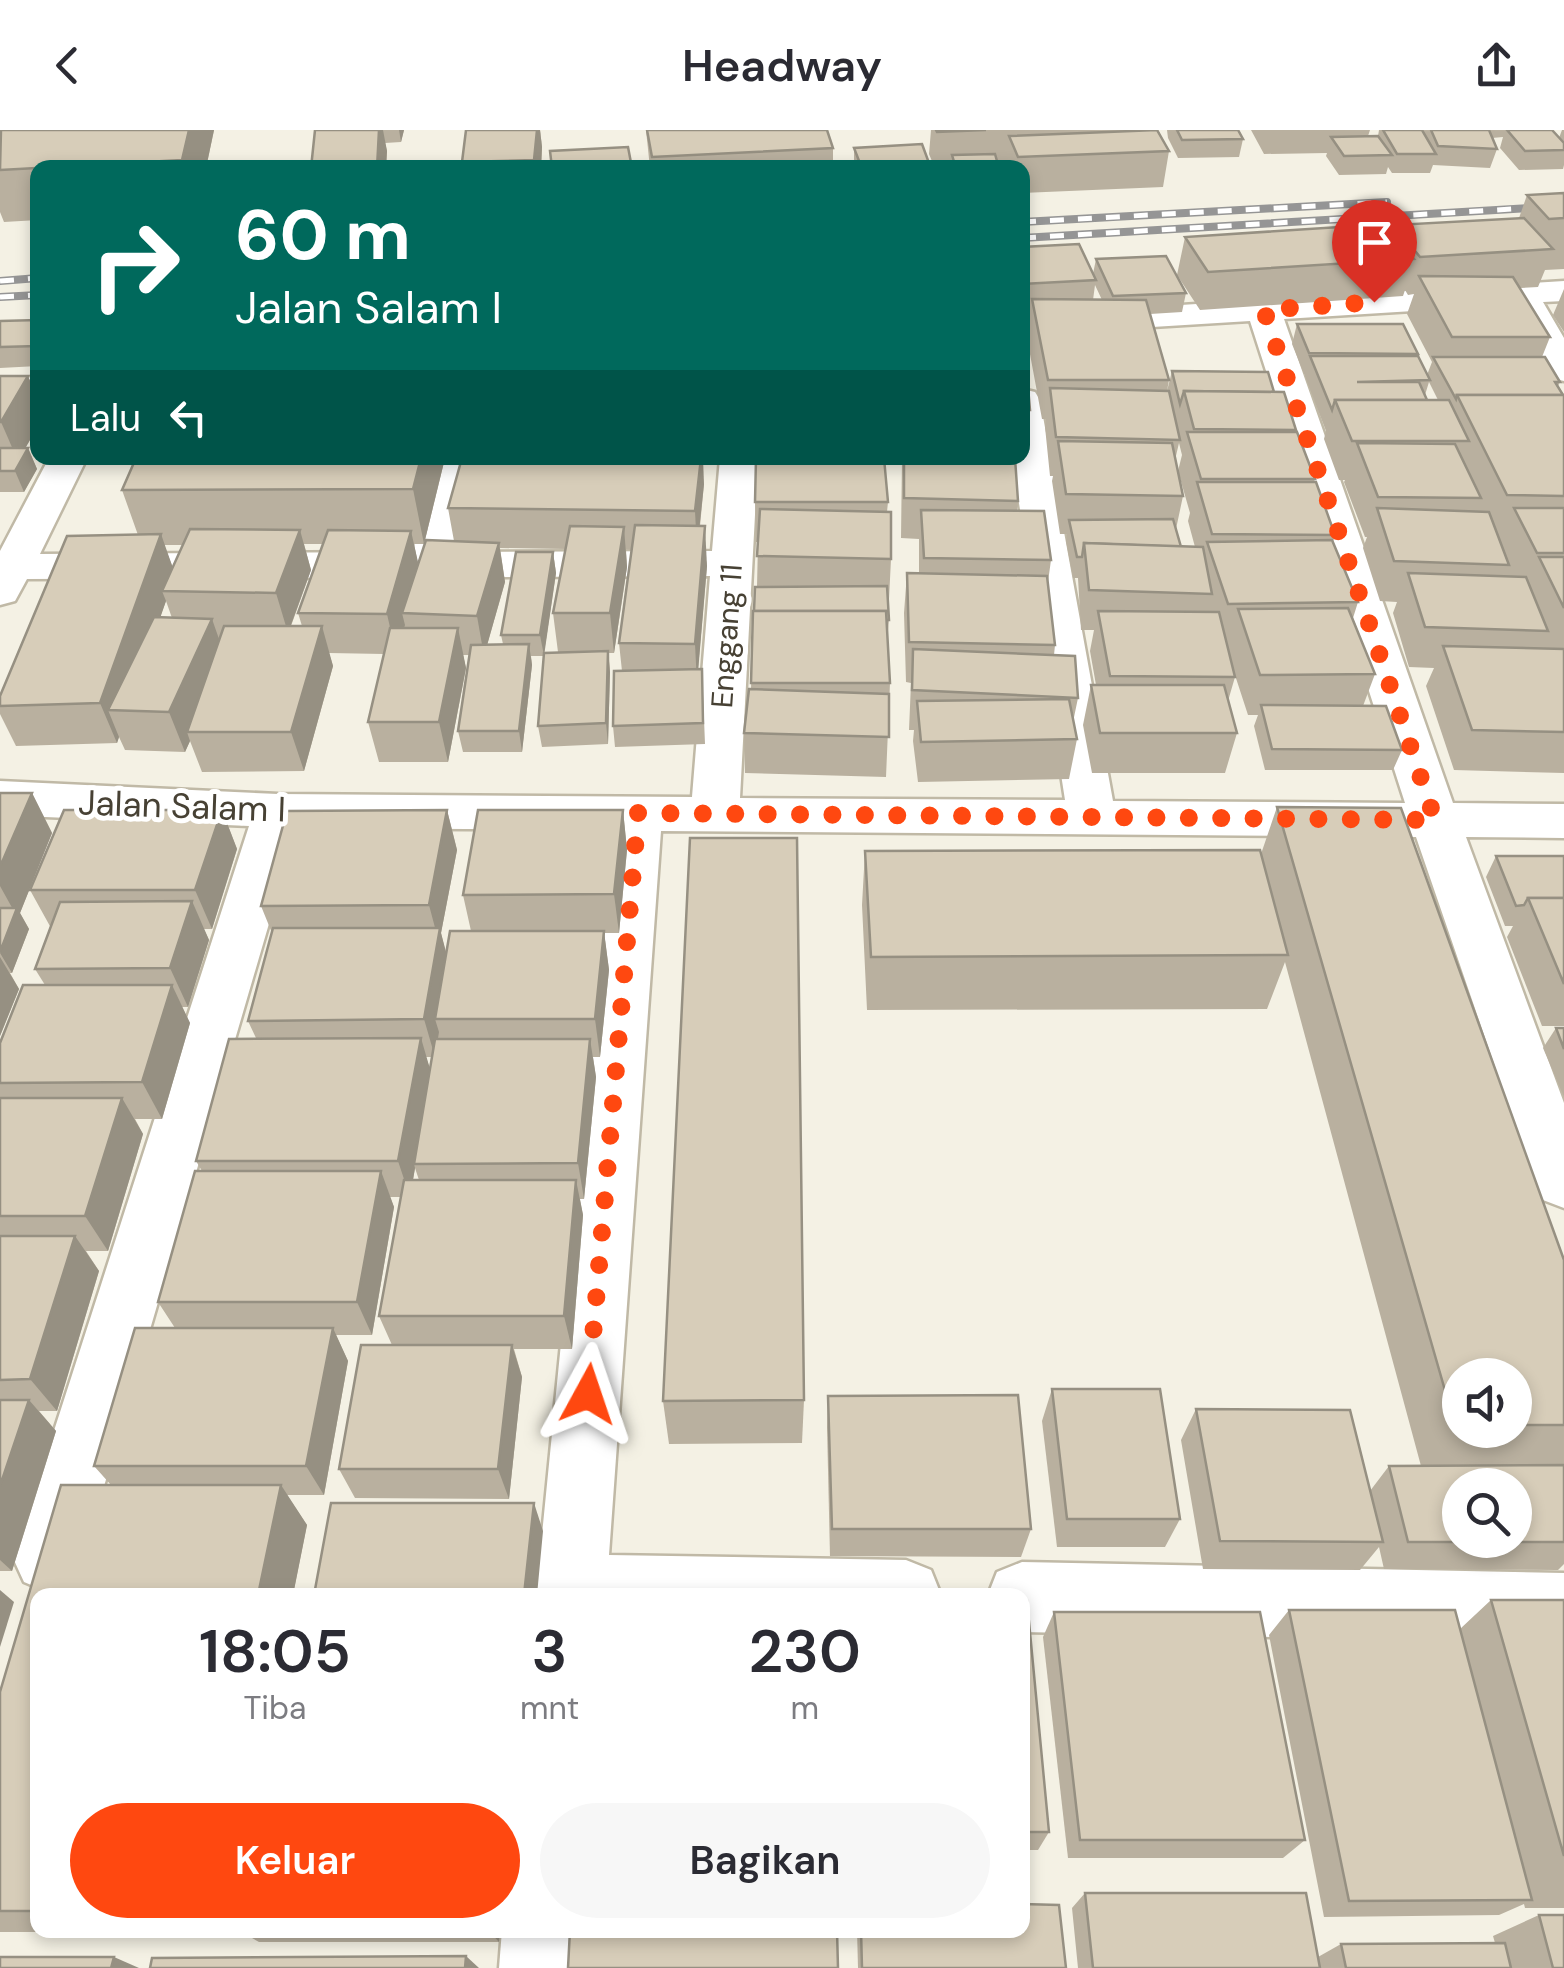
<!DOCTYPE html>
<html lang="id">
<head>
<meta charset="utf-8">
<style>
  body { margin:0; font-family:"DM Sans",sans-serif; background:#f7f7f7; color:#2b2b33; height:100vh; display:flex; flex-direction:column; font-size:38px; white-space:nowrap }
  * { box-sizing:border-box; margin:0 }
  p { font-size:32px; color:#7c7c81 }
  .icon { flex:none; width:55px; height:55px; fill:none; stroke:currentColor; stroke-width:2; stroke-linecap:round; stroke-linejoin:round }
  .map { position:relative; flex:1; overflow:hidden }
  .sheet { position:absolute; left:30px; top:1458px; width:1000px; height:350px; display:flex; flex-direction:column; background:#fff; border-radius:20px; box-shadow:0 5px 15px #0003 }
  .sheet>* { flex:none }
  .guide { position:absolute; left:30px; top:30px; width:1000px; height:305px; border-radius:20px; box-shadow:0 5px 15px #0003; background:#00695c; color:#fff; overflow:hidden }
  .buttons { position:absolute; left:1442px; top:1228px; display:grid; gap:20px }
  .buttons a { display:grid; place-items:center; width:90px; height:90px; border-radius:50%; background:#fff; box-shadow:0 5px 15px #0003; font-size:50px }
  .pin { position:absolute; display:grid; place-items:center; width:85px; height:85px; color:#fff; margin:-102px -42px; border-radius:50% 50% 50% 0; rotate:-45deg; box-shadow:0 0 10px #0007 }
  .pin .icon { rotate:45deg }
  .me { position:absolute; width:110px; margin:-55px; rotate:5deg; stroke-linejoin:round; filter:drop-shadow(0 0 8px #0008) }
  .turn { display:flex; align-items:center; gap:35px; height:210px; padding:0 40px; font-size:45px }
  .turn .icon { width:130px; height:130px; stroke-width:2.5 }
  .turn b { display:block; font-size:70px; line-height:85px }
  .then { display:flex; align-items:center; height:95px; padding:0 40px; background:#0003; gap:20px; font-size:38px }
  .eta { display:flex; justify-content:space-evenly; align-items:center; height:170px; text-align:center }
  .eta b { font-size:60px; font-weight:600; line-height:70px }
  .primary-button { display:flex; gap:20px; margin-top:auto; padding:20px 40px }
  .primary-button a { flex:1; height:115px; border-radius:60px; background:#ff4810; color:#fff; font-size:40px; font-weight:600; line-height:115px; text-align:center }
  .primary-button a+a { background:#f7f7f7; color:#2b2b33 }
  header { display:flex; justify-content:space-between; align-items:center; height:130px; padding:0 40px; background:#fff; font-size:45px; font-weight:600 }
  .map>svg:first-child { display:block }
</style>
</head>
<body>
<header><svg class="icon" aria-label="back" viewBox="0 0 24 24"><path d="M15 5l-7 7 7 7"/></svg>Headway<svg class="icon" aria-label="share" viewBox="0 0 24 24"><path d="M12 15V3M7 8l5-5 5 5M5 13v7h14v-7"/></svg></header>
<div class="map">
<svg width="1564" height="1838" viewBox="0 0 1564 1838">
  <rect width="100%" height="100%" fill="#f4f1e4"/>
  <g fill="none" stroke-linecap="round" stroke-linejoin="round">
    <defs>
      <g id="minor">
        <polygon points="1564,151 1564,171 1543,172 1564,208 1564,251 1551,248 1510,175 1284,189 1453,673 1564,674 1564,708 1466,707 1564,973 1564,1078 1543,1070 1535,1053 1416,707 661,701 609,1425 906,1430 931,1440 941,1465 536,1465 612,700 297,698 83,1428 72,1452 48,1462 24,1452 13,1428 249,696 0,685 0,651 278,664 692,667 710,446 27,449 15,471 0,475 0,421 49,328 87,328 40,424 413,422 433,328 471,328 454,422 712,421 720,328 758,328 740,668 1065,670 1012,328 1022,328 1022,259 1035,262 1040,270 1113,671 1405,673 1250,191 1022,205 1022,185"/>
        <polygon points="38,247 38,269 0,271 0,249"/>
        <polygon points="1022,1432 1564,1443 1564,1513 1022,1502 1022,1465 988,1465 997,1442"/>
        <polygon points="502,1800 582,1800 579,1838 499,1838"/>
      </g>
    </defs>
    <use href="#minor" stroke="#c0b9a6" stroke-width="5"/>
    <use href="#minor" fill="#fff" fill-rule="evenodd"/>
    <defs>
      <g id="rail">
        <polyline points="1022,92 1387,72"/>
        <polyline points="1022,108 1564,76"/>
        <polyline points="0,151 38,148"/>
        <polyline points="0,167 38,165"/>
      </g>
    </defs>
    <use href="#rail" stroke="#959595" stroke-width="8"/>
    <use href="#rail" stroke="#fff" stroke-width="5" stroke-dasharray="14" stroke-linecap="butt"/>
  </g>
  <g fill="#b9b09f" fill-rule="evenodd">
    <polygon points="0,0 214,0 206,38 38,38 38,90 4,92 0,82"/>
    <polygon points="315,0 404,0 401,12 385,13 387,21 386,38 311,38"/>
    <polygon points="466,0 540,0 542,17 541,38 463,38 462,32"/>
    <polygon points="646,0 827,0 833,18 833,38 650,38"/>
    <polygon points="931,0 1158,0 1169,21 1163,57 1022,63 1022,38 1017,38 1018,34 1017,38 1006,38 1006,35 999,35 999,38 854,38 854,18 929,33 929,37 934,36 929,24"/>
    <polygon points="1167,0 1238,0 1243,9 1239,27 1178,28 1168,8"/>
    <polygon points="1251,0 1370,0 1368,6 1378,6 1379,0 1552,0 1559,8 1562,0 1564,0 1564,35 1563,39 1519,40 1500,18 1503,7 1492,8 1497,19 1490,38 1433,35 1430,43 1392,43 1388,37 1386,44 1339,45 1326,26 1327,23 1264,24"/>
    <path d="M1564,63V139L1545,140L1538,157L1520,158L1550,207L1542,227L1560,252L1558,256L1564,265V643L1454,640L1426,556L1434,538L1409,537L1393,483L1397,472L1380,471L1363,418L1367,407H1365L1344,352L1345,350H1339L1324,309L1326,301L1305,246V244H1304L1292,214L1297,194L1418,224V226L1427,245L1432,232L1407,184L1414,164L1408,165L1405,160L1403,166L1200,180L1177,145L1185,107L1392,102L1394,95L1519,88L1527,65ZM1429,252L1438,270H1427L1425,265Z"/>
    <path d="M1022,117L1093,144L1096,129L1186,163L1182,182L1150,184L1169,250L1167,261L1172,241L1274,262L1296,300V302L1315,349L1314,352L1335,405L1333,412L1358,472L1353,488L1375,544L1363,576L1402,620L1393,640H1265L1254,596L1258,585H1248L1233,539L1235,547L1228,571L1237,603L1225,643H1092L1083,595L1091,555H1096L1090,521L1094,500H1081L1078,448H1073L1066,411L1067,404H1060L1052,351L1053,346H1050L1045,297L1046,289H1042L1027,208L1029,192H1022ZM1095,155L1102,170H1093ZM1179,313L1182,325L1178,341L1190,383L1188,391L1195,417H1181L1176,399L1183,366L1175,330Z"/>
    <polygon points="1564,159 1564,202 1553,185"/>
    <polygon points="38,190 38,236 0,238 0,191"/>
    <polygon points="1022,234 1030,280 1025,320 1022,319"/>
    <polygon points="0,246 28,246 38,270 38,296 25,318 28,318 37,339 24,362 0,362"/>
    <path d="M136,328H445L424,414H414L418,434L454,411L448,378L704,354L700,396L707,436L698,539H702L705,614L615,617L613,596L622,541L619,513L632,420L626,419L627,437L614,523H609L610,542L608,614L542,617L538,596L544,526H531L532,535L522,622H463L458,601L469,525H463L466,538L448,632H379L368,592L384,524L329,523L333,536L304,641L202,642L190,611L185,622L125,620L119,607L117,613L16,616L0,584V566L138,405L122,360ZM304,414H323L298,483L302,496H291L311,440ZM164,415H183L173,438ZM500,418L566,419L553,483L558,522L544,523L556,443L553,422L501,505L503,514L487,515L505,452ZM166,471L172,488L160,487Z"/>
    <polygon points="902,328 1015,328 1018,371 1017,381 1051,430 1048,452 1055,515 1054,525 1078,568 1073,592 1077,609 1069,649 918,652 913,611 914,600 909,600 911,553 906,552 904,483 907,443 919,444 919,409 901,408"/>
    <polygon points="755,372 888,372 887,382 891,429 889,469 888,469 889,490 887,511 890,553 886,647 745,643 744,603 751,559 753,481 754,481 757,457 758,412 756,412"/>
    <polygon points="0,663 32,663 52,703 20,783 29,799 12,843 10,843 19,859 0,906"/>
    <path d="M1277,677L1564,1130V1434L1558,1440L1384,1439L1379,1417L1360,1440L1203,1439L1181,1310L1196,1279L1370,1361L1389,1336H1421L1285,832L1267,879L867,880L862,775L865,721L1261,724ZM1460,1245H1515V1300H1460Z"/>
    <polygon points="222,680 237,719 212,799 204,799 209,810 188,877 182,877 190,893 162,989 135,989 143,1004 108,1121 86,1121 99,1141 57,1281 39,1281 56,1301 12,1441 0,1441 0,913 45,855 35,839 51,798 30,760"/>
    <path d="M447,680L457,720L441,803L446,824L450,801H471L463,765L478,680H623L627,720L619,803H604L609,840L600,927H593L596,947L584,1069H580L583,1085L572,1219H514L522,1247L509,1369L355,1368L339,1339L361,1215H392L379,1186L401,1067H390L394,1077L372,1205H336L348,1231L324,1365H287L307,1395L293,1465H38V1800H229V1802H0V1562L61,1355H111L94,1336L135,1198H175L158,1172L195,1041H202L196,1031L229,909L256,908L248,891L272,803L261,776L287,681ZM426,927H432L430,939ZM415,1038L419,1050H413Z"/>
    <polygon points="1496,726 1564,726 1564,896 1542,896 1507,807 1513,796 1505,796 1486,747"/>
    <polygon points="1556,898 1564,898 1564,967 1543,918"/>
    <polygon points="1052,1259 1180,1389 1165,1417 1057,1417 1042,1291"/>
    <polygon points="828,1266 1031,1399 1021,1427 830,1426 827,1297"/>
    <polygon points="804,1270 802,1313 669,1314 663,1271"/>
    <polygon points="1491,1470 1564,1470 1564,1778 1525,1778 1524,1774 1499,1785 1324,1787 1269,1505 1289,1480 1460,1499"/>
    <polygon points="1022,1471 1049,1702 1038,1720 1022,1720"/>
    <polygon points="1054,1482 1305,1710 1283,1728 1068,1728 1043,1507"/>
    <polygon points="1085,1763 1318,1827 1341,1814 1495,1813 1493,1806 1539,1785 1564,1838 1078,1838 1072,1778"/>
    <polygon points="238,1800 500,1800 499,1812 259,1812"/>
    <polygon points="857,1800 1022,1800 1066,1838 858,1838"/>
  </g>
  <g fill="#969082">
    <polygon points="189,0 214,0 206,38 184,38 182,30"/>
    <polygon points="379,0 383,0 387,21 386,38 377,38"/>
    <polygon points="399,0 404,0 401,12"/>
    <polygon points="537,0 540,0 542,17 541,38 535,38 534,30"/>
    <polygon points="28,246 38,270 38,296 18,331 1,292"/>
    <polygon points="28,318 37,339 24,362 15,341"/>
    <polygon points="421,328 445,328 424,414 413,359"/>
    <polygon points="701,328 703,328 704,354 697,420 695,381"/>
    <polygon points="705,396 707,436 697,554 695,514"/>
    <polygon points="624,397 627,437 614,523 610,483"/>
    <polygon points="300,400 311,440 288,503 276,463"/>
    <polygon points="411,401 420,441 402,483 405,495 396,524 387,484"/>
    <polygon points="161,404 175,444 162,461 166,471 128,581 108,580 119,607 117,613 100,573"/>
    <polygon points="499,413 505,452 484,526 477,486"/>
    <polygon points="553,422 556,443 544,526 540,505"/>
    <polygon points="212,489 226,529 187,602 190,611 185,622 169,582"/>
    <polygon points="322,496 333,536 304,641 291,602"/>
    <polygon points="458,498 466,538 448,632 439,592"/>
    <polygon points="529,514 532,535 522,622 519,601"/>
    <polygon points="608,521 610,542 608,614 606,593"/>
    <polygon points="32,663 52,703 20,783 29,799 12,843 0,823 15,783 0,756 0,737"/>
    <polygon points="222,680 237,719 212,799 195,760"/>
    <polygon points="447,680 457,720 441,803 450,837 435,889 439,902 435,927 424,889 438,809 429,775"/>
    <polygon points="623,680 627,720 619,803 614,764"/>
    <polygon points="192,771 209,810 188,877 170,838"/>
    <polygon points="604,801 609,840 600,927 595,889"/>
    <polygon points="0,827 19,859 0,906"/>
    <polygon points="172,855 190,893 162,989 142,952"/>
    <polygon points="421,908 432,946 414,1034 415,1038 410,1067 398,1031"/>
    <polygon points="590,909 596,947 584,1069 578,1033"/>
    <polygon points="122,968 143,1004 108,1121 85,1086"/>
    <polygon points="381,1041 394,1077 372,1205 357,1172"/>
    <polygon points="576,1050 583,1085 572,1219 564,1186"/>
    <polygon points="75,1106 99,1141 57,1281 30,1249"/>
    <polygon points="333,1198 348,1231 324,1365 306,1336"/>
    <polygon points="512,1215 522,1247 509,1369 498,1339"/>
    <polygon points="29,1270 56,1301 12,1441 0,1430 0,1356"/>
    <polygon points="281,1355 307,1395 293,1465 258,1465"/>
    <polygon points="534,1373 543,1401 537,1465 524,1465"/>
    <polygon points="0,1460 14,1472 0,1517"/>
    <polygon points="488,1800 500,1800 499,1812"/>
    <polygon points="466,1826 479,1838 465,1838"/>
    <polygon points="114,1827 139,1838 111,1838"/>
  </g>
  <g fill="#d7cdb9" stroke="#969082" stroke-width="2.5" fill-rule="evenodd">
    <polygon points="1,0 189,0 182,30 0,40"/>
    <polygon points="315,0 379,0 377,38 311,38"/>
    <polygon points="466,0 537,0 534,30 462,32"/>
    <polygon points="647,0 827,0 833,18 652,27"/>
    <polygon points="936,0 986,0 937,2"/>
    <polygon points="1157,0 1169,21 1018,27 1009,6"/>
    <polygon points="1177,0 1238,0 1243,9 1182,10"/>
    <polygon points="1383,0 1422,0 1436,24 1397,24"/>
    <polygon points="1431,0 1489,0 1497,19 1438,16"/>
    <polygon points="1507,0 1552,0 1564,13 1564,20 1525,21"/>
    <polygon points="1378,6 1392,25 1344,26 1331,7"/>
    <polygon points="922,14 929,33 861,36 854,18"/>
    <polygon points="628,17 632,38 552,38 550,21"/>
    <polygon points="995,24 999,38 956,38 952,25"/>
    <polygon points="946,36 947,38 912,38"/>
    <polygon points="1564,63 1564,88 1549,89 1527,65"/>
    <polygon points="1524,88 1553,119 1420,127 1394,95"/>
    <polygon points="1386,94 1414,129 1208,142 1185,107"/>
    <polygon points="1079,114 1096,150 1022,154 1022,117"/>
    <polygon points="1166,126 1186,163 1113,166 1096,129"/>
    <polygon points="1419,146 1513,147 1550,207 1452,207"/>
    <polygon points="1032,169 1146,170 1169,250 1048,250"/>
    <polygon points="38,190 38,216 0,217 0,191"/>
    <polygon points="1297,194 1403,194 1418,224 1309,223"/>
    <polygon points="1310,226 1418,226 1430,250 1357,252 1419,252 1427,270 1335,270 1332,280"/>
    <polygon points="1433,227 1545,227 1560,252 1555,252 1563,265 1457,265 1456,269"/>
    <polygon points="1022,234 1026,234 1030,280 1022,280"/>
    <polygon points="1172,241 1268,242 1274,262 1184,261 1180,274"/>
    <polygon points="0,246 28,246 1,292 0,292"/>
    <polygon points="1050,258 1169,261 1180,310 1056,307"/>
    <polygon points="1184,261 1284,262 1296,300 1194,299"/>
    <polygon points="1457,265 1564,265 1564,366 1507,365"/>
    <polygon points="1335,270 1449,270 1469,311 1352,311"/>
    <polygon points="1187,302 1297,302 1315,349 1201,349"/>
    <polygon points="1058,311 1172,313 1183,366 1066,364"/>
    <polygon points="1357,313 1455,314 1481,368 1378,367"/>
    <polygon points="0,318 28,318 15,341 0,341"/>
    <polygon points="136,328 421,328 413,359 122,360"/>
    <polygon points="462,328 701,328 695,381 448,378"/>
    <polygon points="756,328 884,328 888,372 755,372"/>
    <polygon points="904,328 1015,328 1018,371 904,368"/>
    <polygon points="1197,352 1316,352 1335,405 1212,404"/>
    <polygon points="1377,378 1489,382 1509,435 1394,431"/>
    <polygon points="1514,378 1564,378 1564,423 1537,423"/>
    <polygon points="760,379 891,382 891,429 757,426"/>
    <polygon points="921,380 1044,381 1051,430 924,428"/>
    <polygon points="1173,389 1181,417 1084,413 1082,427 1077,427 1069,390"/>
    <polygon points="635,395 705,396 695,514 619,513"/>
    <polygon points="570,396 624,397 610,483 553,483"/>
    <polygon points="190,399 300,400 276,463 162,461"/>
    <polygon points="328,400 411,401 387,484 298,483"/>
    <polygon points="161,404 100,573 0,576 0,566 67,406"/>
    <polygon points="426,410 499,413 477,486 402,483"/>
    <polygon points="1332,410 1358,472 1228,474 1207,412"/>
    <polygon points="1084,413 1203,417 1212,464 1089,460"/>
    <polygon points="516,422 553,422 540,505 501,505"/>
    <polygon points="1539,427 1564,427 1564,478"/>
    <polygon points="907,443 1047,446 1055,515 909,512"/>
    <polygon points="1408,443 1526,447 1548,501 1425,497"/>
    <polygon points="887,456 889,490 886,490 886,481 754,481 755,457"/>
    <polygon points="1348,478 1375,544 1260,545 1238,479"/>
    <polygon points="753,481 886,481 890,553 751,553"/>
    <polygon points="1098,481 1219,482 1235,547 1110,546"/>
    <polygon points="154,487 212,489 169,582 108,580"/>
    <polygon points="224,496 322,496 291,602 187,602"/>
    <polygon points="390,498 458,498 439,592 368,592"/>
    <polygon points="529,514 519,601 458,601 471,515"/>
    <polygon points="1443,516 1564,519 1564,602 1472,600"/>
    <polygon points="913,519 1075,526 1078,568 912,560"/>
    <polygon points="608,521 606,593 538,596 544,523"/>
    <polygon points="702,539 703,593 613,596 614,541"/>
    <polygon points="1091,555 1224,555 1237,603 1100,603"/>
    <polygon points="749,559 889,564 889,607 744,603"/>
    <polygon points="1069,569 1077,609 921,612 917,571"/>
    <polygon points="1261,575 1386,576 1402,620 1272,619"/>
    <polygon points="0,663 32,663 0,737"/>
    <polygon points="1277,677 1401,678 1564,1130 1564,1295 1515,1295 1515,1245 1460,1245 1460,1295 1455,1295"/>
    <polygon points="64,680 222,680 195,760 30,760"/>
    <polygon points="447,680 429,775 261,776 287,681"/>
    <polygon points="478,680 623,680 614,764 463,765"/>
    <polygon points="690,708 797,708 804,1270 663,1271"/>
    <polygon points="1260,720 1288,825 871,827 865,721"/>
    <polygon points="1496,726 1564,726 1564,768 1528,768 1524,775 1516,776"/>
    <polygon points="1528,768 1564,768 1564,854"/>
    <polygon points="192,771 170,838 35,839 60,772"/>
    <polygon points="0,778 17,778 0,822"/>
    <polygon points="273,798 440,798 424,889 248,891"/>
    <polygon points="450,801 604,801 595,889 435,889"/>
    <polygon points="23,855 172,855 142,952 0,953 0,913"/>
    <polygon points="1556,898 1564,898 1564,919"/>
    <polygon points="421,908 398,1031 196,1031 229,909"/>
    <polygon points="435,909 590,909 578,1033 414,1034"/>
    <polygon points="0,968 122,968 85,1086 0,1086"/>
    <polygon points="195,1041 381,1041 357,1172 158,1172"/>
    <polygon points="404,1050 576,1050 564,1186 379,1186"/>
    <polygon points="0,1106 75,1106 30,1249 0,1250"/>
    <polygon points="135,1198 333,1198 306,1336 94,1336"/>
    <polygon points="361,1215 512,1215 498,1339 339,1339"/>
    <polygon points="1052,1259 1160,1259 1180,1389 1067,1389"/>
    <polygon points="1018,1265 1031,1399 832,1399 828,1266"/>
    <polygon points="0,1270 29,1270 0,1356"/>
    <polygon points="1196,1279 1350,1280 1383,1412 1220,1411"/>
    <path d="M1564,1335V1412H1408L1389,1336ZM1460,1355H1515V1410H1460Z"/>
    <polygon points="61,1355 281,1355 258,1465 38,1465 38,1781 0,1781 0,1562"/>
    <polygon points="331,1373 534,1373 524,1465 314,1465"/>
    <polygon points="834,1460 834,1465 609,1465 609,1462"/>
    <polygon points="1491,1470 1564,1470 1564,1726"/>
    <polygon points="1022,1471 1027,1471 1049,1702 1022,1702"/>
    <polygon points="1289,1480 1455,1480 1532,1770 1349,1771"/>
    <polygon points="1054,1482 1260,1482 1305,1710 1080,1710"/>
    <polygon points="1085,1763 1306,1763 1320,1838 1093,1838"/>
    <polygon points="1022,1774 1059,1775 1066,1838 862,1838 861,1800 1022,1800"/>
    <polygon points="1539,1785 1564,1785 1564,1838 1553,1838"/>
    <polygon points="570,1800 837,1800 838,1838 568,1838"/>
    <polygon points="1505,1813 1511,1838 1346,1838 1341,1814"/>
    <polygon points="466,1826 465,1838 150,1838 152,1828"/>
    <polygon points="0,1827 114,1827 111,1838 0,1838"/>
  </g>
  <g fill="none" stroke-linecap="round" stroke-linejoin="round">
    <polyline stroke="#ff4810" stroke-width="18" stroke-dasharray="0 32.4" points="588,1264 638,683 1435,690 1264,180 1374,172"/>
  </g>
  <g text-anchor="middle" stroke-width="10" stroke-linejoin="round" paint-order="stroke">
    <g font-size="30" fill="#474134" stroke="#fff">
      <text transform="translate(727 506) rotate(-86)" y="10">Enggang 11</text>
    </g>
    <g font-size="35" fill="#474134" stroke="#fff">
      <text transform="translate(182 676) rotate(2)" y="12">Jalan Salam I</text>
    </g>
  </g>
</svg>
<div class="buttons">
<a><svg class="icon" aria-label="sound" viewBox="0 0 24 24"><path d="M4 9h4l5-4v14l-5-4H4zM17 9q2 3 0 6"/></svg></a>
<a><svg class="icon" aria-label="search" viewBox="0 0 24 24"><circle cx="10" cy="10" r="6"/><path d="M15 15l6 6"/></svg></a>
</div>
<div class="pin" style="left:1374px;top:172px;background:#d93025"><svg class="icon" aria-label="arrive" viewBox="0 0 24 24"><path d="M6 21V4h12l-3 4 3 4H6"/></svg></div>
<svg class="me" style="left:588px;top:1264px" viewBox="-20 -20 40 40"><path d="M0-17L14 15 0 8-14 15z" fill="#ff4810" stroke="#fff" stroke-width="4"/></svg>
<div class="guide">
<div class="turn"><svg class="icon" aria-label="right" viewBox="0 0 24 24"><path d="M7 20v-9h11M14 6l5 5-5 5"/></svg><div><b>60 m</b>Jalan Salam I</div></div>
<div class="then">Lalu<svg class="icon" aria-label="left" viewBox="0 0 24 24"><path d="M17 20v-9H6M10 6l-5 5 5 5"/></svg></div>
</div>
<section class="sheet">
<div class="eta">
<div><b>18:05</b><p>Tiba</p></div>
<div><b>3</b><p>mnt</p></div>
<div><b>230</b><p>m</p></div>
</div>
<div class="primary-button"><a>Keluar</a><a>Bagikan</a></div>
</section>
</div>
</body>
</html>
